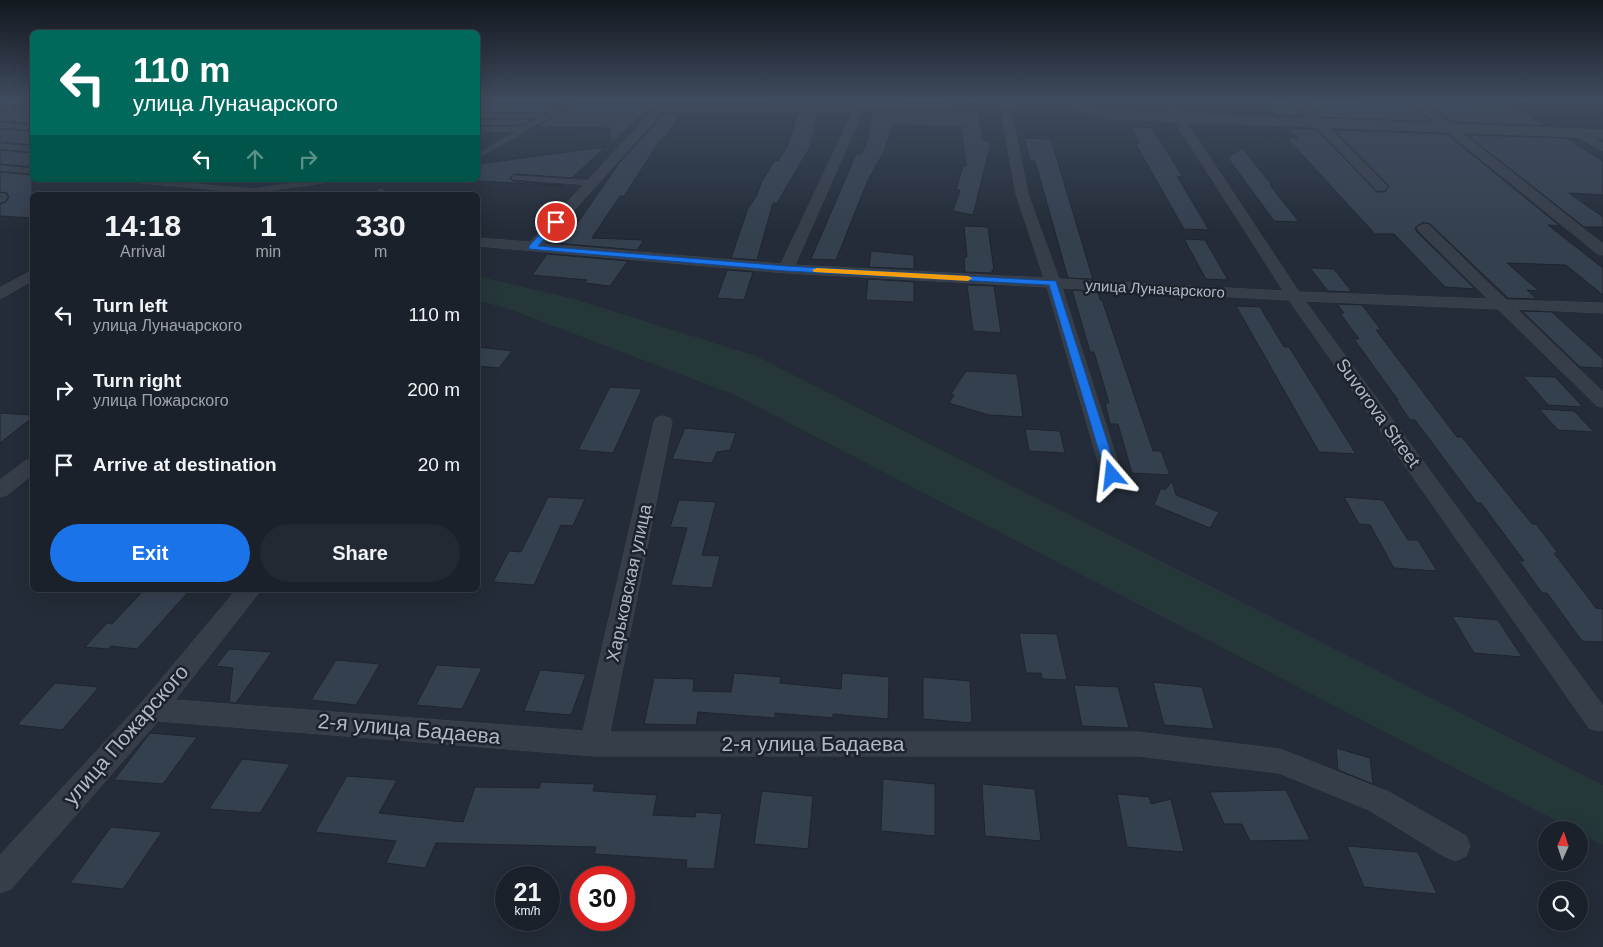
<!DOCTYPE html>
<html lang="en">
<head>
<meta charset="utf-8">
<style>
  body { margin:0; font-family:Helvetica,sans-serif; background:#232932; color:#f1f3f6; height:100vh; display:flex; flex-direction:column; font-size:19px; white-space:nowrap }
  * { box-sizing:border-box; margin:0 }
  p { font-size:16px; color:#9fa3a8 }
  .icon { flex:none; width:28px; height:28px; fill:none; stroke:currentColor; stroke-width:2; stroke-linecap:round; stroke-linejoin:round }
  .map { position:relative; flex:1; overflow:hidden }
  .sheet { position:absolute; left:30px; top:192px; width:450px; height:400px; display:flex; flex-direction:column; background:#1a212a; border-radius:8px; box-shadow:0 5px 20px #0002,0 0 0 1px #383e47 }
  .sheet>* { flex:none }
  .banner { position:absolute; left:30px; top:30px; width:450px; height:152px; border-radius:8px; box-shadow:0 5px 20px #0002,0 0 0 1px #383e47; background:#00695c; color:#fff; overflow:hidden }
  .needle { width:32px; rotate:3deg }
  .buttons { position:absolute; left:1538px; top:821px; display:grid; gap:10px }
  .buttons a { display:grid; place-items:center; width:50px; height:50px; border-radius:50%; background:#1a212a; box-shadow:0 5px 20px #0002,0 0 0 1px #383e47; font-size:25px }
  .speed { position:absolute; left:495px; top:866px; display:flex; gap:10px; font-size:25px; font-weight:700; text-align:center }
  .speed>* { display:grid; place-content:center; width:65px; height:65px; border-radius:50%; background:#1a212a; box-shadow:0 5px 20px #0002,0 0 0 1px #383e47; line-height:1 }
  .speed small { font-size:12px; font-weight:400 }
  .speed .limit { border:8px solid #d22; background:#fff; color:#111 }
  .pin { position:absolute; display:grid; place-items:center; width:42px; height:42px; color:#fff; margin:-21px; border:2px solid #fff; border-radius:50%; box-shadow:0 1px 5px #0007 }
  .me { position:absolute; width:55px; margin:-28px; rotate:343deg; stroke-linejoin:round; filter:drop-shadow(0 0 4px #0008) }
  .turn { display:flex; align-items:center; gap:18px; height:105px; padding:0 20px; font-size:22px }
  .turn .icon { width:65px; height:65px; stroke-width:2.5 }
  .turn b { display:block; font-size:35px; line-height:42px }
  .lanes { display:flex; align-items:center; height:48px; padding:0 20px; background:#0003; justify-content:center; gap:25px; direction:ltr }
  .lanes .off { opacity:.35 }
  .eta { display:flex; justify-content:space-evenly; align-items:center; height:85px; text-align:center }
  .eta b { font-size:30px; font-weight:700; line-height:35px }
  .action { display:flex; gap:10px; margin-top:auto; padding:10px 20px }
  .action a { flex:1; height:58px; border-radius:30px; background:#1a73e8; color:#fff; font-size:20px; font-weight:700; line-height:58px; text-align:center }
  .action a+a { background:#232932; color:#f1f3f6 }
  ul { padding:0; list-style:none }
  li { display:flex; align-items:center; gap:15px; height:75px; padding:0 20px }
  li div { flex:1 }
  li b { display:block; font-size:19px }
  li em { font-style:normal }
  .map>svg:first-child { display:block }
</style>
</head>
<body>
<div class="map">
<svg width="1603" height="947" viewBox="0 0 1603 947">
  <rect width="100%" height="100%" fill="#232c38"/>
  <polygon fill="#253739" points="478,276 574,299 756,356 1603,785 1603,845 1579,833 1579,830 1574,830 735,395 506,308 478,301"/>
  <g fill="#35404f" stroke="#1e252f">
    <polygon points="0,99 32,99 32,106 0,104"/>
    <polygon points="1263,99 1288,99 1304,117 1276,116"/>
    <polygon points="1304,99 1407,102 1432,122 1322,117"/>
    <polygon points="976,100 976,102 872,103 872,101"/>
    <polygon points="1426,102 1514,106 1546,126 1452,122"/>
    <polygon points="658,104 648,113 646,112 611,143 610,128 536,127 575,105"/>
    <polygon points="478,105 560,105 546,113 478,112"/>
    <polygon points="0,112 32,113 32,124 0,121"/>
    <polygon points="978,112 983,140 991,143 973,215 953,211 960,190 956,190 963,166 966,166 961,127 893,125 884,152 868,180 836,260 811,259 856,154 862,154 868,139 871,113"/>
    <polygon points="665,113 681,113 666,136 664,136 656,147 624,196 620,196 592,238 644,240 637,250 555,243 562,233 570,234 619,163"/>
    <polygon points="798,113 818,113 810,147 777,203 773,203 757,260 731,258 748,208 756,197 762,181 775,160 778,161 788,145"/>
    <polygon points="478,119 534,119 523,125 478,126"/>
    <polygon points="1131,127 1152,128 1183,177 1177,176 1209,230 1184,229 1135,143 1139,143"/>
    <polygon points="1287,128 1316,129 1377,192 1385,192 1389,186 1334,130 1447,134 1560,226 1548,225 1603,268 1603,295 1566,265 1507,263 1539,291 1527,290 1537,299 1508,298 1430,224 1423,222 1415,228 1417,232 1475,289 1445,287 1394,234 1375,234 1287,138 1298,138"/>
    <polygon points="0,129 32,131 32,145 0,142"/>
    <polygon points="1467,135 1566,138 1603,161 1603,195 1569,193 1603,217 1603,227 1584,227"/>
    <polygon points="1024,138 1051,139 1093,279 1068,278 1035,161 1030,161"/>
    <polygon points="605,147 572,178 515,174 510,178 513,181 564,186 478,181 478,164"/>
    <polygon points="1242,148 1272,185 1270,185 1299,222 1274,221 1228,158"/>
    <polygon points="0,150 32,153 32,167 0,164"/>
    <polygon points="0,172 32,175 32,218 0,216 0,204 6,202 9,197 7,193 0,192"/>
    <polygon points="964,226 988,227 994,270 992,270 992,273 965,272 964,257 967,257"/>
    <polygon points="1184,239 1205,240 1228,280 1206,279"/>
    <polygon points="871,251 914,255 914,269 869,267"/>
    <polygon points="547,254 628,261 610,286 585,283 587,280 532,275"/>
    <polygon points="1310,268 1334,269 1352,292 1328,291"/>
    <polygon points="727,270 753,272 744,300 717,298"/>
    <polygon points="868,279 914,282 914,302 866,300"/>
    <polygon points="967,285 994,286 1001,333 973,331"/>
    <polygon points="1072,290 1098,292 1100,300 1102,300 1153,451 1161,451 1170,475 1132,473 1118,424 1110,424 1105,403 1109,403 1094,352 1090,352"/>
    <polygon points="1337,304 1362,305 1381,330 1376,330 1457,437 1462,437 1532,524 1536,524 1558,553 1554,553 1596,608 1603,609 1603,642 1582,641 1547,593 1542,593 1519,561 1524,561 1481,503 1477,503 1415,420 1410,420 1396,399 1398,400 1354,339 1359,339 1340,313 1344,313"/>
    <polygon points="1236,306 1260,307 1284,347 1289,347 1356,454 1319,452"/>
    <polygon points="1522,311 1552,312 1603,359 1603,368 1580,367"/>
    <polygon points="478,347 512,351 499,368 478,366"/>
    <polygon points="966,371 1017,374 1023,417 989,415 949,403 954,395 951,394"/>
    <polygon points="1523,376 1555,377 1583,407 1548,405"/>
    <polygon points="610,387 642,389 613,453 578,450"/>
    <polygon points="1539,409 1574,411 1594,432 1558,430"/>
    <polygon points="0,413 32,415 32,418 0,443"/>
    <polygon points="685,428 736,433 730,450 717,452 712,463 672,459"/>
    <polygon points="1025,429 1060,431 1065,453 1029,451"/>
    <polygon points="1172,481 1176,495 1219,512 1210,528 1154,505 1161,488 1165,490"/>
    <polygon points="548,497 585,499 573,526 561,525 534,585 493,582 509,551 521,552"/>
    <polygon points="1344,497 1383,500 1408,540 1418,540 1437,571 1394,568 1370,525 1359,524"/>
    <polygon points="679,500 716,502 702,555 720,556 712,588 671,585 687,528 670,527"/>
    <polygon points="144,590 190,590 137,649 111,646 108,649 85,647 107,623 112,624"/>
    <polygon points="1452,616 1498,620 1522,657 1474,653"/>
    <polygon points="1019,633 1057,634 1067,680 1042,679 1041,673 1026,673"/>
    <polygon points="229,649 272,652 236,703 229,702 233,668 216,666"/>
    <polygon points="336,660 380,664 356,705 311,700"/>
    <polygon points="437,665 482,668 462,709 416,705"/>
    <polygon points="540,670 586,674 571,715 524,711"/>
    <polygon points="734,673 781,677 780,683 841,689 842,673 889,677 888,719 833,714 833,718 775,713 775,718 698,712 696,725 644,724 654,678 694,679 693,691 731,692"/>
    <polygon points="923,677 970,681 972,723 923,719"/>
    <polygon points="1153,682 1202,687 1214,729 1164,725"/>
    <polygon points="55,683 99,687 62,730 17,725"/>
    <polygon points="1074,685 1118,687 1129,728 1082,726"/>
    <polygon points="150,733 197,737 163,784 114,780"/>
    <polygon points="1336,748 1370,758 1373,784 1338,770"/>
    <polygon points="242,759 290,764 260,813 209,809"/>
    <polygon points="347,776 397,780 379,813 463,822 475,787 539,788 541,782 595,784 593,791 657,795 653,815 695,817 696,812 722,814 714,869 686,868 687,860 594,854 596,847 436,843 425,868 386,863 396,841 315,832"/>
    <polygon points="883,779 935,784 935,836 881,831"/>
    <polygon points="982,784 1035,789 1041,841 985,836"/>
    <polygon points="1286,790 1310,840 1250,841 1242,824 1224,824 1210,792"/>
    <polygon points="762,791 813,796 808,849 754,844"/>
    <polygon points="1117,794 1149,797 1151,804 1171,799 1184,852 1127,847"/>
    <polygon points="111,827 162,832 123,889 70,883"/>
    <polygon points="1347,846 1418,852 1437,894 1364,887"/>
  </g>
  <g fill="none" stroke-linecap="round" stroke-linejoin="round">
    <defs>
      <g id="service">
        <polygon points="627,99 893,99 574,103 478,158 478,154 518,131 478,131 478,128 524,127 541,117 478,117 478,114 546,115 567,103 478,103 478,101"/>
        <polygon points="0,106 32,108 32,111 0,110"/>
        <polygon points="0,123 32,126 32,129 0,127"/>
        <polygon points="0,144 32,147 32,151 0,148"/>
        <polygon points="0,166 32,169 32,173 0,170"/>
        <polygon points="515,176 592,181 595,183 592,185 513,179 512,178"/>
        <polygon points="128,180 151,180 252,189 316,180 332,180 329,182 252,193 131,182"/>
        <polygon points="381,189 383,190 383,192 378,195 371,195"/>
      </g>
      <g id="minor">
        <path d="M1161,99H1171L1299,292L1488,299L1419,231L1417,228L1424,224L1429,225L1506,300L1603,303V313L1517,309L1603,392V407L1597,406L1498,309L1305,301L1603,706V730L1598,731L1589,728L1289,300L1062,288L1122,475L1119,480L1112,481L1105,480L1102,475L1047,287L786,273L478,246V238L530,242L657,106L661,105L1080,104L1084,105V109L1011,110L1028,194L1059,279L1283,291ZM1001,110L1016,194L1044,278L795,265L863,111ZM664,111H853L781,264L544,244Z"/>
        <polygon points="1290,99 1301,99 1385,184 1387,187 1385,190 1377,190"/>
        <polygon points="1407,99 1419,99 1603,244 1603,255 1598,254"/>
        <polygon points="1519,99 1531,99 1531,100 1526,103"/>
        <polygon points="1580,131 1603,143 1603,151 1576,136 1575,134 1576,132"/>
        <polygon points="0,194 5,194 7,197 4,201 0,202"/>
        <polygon points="32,271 32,281 0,299 0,288"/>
        <polygon points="663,416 670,418 672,422 610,732 1138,732 1280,749 1389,792 1466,836 1470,846 1466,856 1455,861 1444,856 1369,810 1279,773 1138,756 594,756 158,721 11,889 0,893 0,855 143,701 236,590 261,590 175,700 583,731 654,422 656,418"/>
        <polygon points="32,459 32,475 7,495 0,497 0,480 25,461"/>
      </g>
      <path id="tertiary" d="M1061,99C1078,99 1093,107 1110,111L1603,130V138L1110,119L1076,110Z"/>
    </defs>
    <use href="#service" stroke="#404752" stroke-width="1"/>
    <use href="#minor" stroke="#404752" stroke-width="1"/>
    <use href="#tertiary" stroke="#404752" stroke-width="1"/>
    <use href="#service" fill="#363e49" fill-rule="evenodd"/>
    <use href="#minor" fill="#363e49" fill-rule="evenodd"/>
    <use href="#tertiary" fill="#363e49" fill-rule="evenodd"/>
  </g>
  <linearGradient id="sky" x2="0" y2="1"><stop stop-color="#13181f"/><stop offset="0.43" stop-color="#3f4b5e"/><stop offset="1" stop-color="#3f4b5e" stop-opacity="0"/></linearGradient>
  <rect width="1603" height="232" fill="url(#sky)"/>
  <polygon fill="#1a73e8" stroke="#114b97" points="553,220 559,222 538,246 786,266 1056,281 1118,475 1112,479 1106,475 1049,285 786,271 529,249 529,246"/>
  <polygon fill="#f59e0b" points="817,268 968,276 972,278 968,281 814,272 812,270"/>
  <g text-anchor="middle" stroke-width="5" stroke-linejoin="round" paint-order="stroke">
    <g font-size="15" fill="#b1b9c5" stroke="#1c232d">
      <text transform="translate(1155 289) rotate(3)" y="5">улица Луначарского</text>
    </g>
    <g font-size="18" fill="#b1b9c5" stroke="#1c232d">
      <text transform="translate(1378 413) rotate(54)" y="6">Suvorova Street</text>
      <text transform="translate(629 583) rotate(-78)" y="6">Харьковская улица</text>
    </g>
    <g font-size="21" fill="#b1b9c5" stroke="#1c232d">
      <text transform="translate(409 729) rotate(5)" y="7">2-я улица Бадаева</text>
      <text transform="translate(126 735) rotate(-49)" y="7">улица Пожарского</text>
      <text x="813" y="751">2-я улица Бадаева</text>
    </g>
  </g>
</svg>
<div class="buttons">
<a><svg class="needle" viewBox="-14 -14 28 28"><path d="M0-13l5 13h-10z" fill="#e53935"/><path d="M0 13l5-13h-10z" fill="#9fa3a8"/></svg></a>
<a><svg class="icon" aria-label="search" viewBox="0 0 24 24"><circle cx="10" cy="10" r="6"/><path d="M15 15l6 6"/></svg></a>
</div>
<div class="speed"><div>21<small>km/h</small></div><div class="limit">30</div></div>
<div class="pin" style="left:556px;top:222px;background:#d93025"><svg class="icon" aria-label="arrive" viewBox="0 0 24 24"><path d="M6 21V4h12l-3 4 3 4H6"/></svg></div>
<svg class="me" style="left:1112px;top:475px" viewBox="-20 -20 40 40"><path d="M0-17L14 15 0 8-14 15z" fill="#1a73e8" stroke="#fff" stroke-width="4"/></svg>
<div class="banner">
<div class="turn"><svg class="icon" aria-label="left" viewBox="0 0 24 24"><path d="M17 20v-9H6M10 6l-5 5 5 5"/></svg><div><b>110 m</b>улица Луначарского</div></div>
<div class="lanes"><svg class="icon" aria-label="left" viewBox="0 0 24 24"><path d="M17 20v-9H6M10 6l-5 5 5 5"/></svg><svg class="icon off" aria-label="ahead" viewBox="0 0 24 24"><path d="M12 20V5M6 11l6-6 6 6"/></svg><svg class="icon off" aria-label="right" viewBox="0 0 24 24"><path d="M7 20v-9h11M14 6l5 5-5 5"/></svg></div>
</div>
<section class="sheet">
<div class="eta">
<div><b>14:18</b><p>Arrival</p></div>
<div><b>1</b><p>min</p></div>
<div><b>330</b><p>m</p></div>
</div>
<ul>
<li><svg class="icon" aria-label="left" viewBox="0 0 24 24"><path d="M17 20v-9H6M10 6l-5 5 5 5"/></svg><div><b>Turn left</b><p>улица Луначарского</p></div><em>110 m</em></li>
<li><svg class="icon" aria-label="right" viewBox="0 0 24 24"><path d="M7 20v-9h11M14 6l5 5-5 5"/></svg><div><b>Turn right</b><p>улица Пожарского</p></div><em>200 m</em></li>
<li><svg class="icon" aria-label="arrive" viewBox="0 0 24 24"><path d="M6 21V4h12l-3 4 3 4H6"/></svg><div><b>Arrive at destination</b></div><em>20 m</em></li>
</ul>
<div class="action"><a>Exit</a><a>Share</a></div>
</section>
</div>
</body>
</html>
